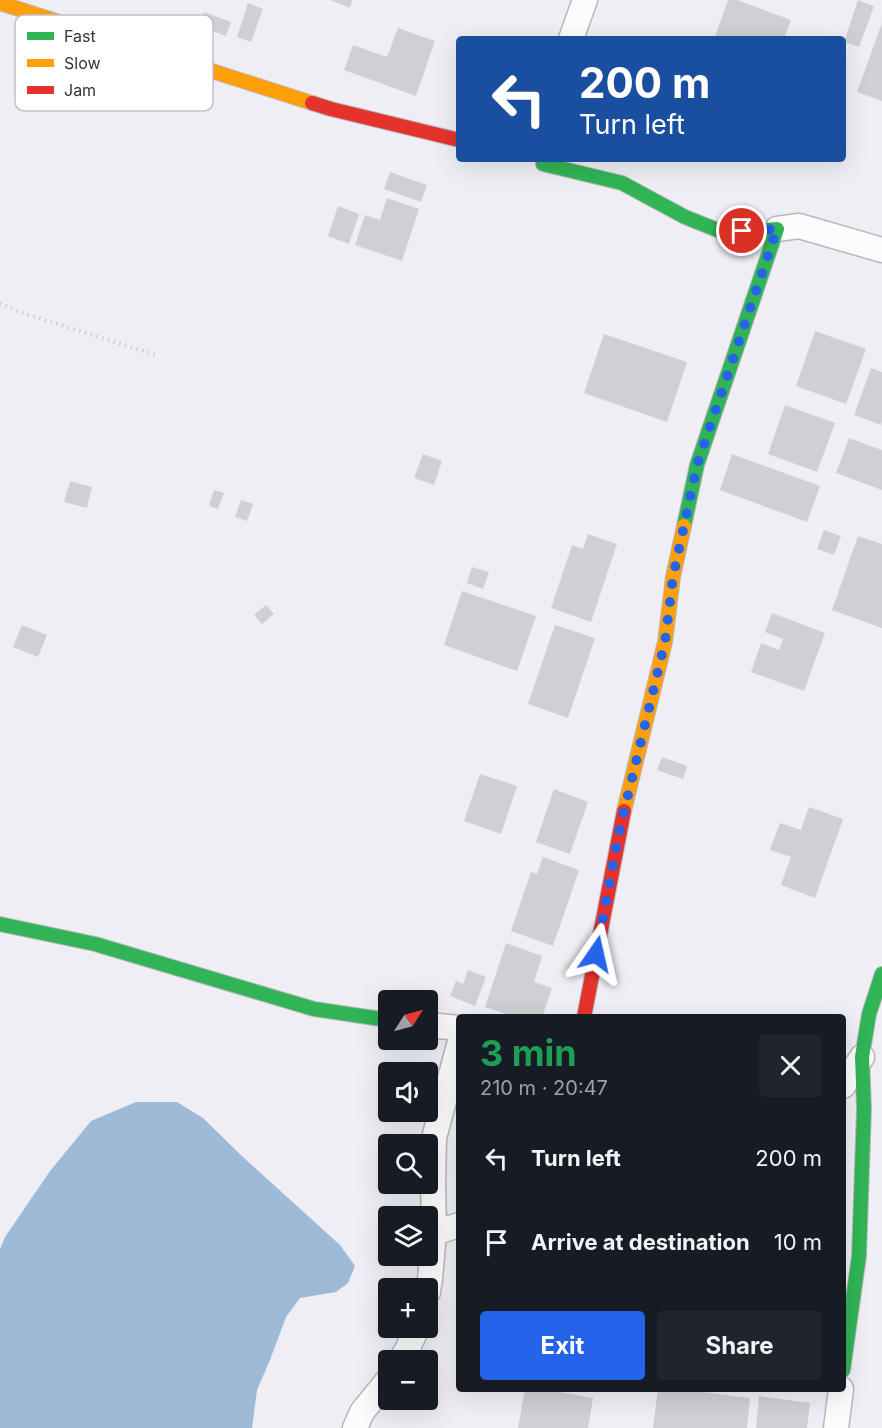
<!DOCTYPE html>
<html lang="en">
<head>
<meta charset="utf-8">
<style>
  body { margin:0; font-family:Inter,sans-serif; background:#20242c; color:#f1f3f6; height:100vh; display:flex; flex-direction:column; font-size:22px; white-space:nowrap }
  * { box-sizing:border-box; margin:0 }
  p { font-size:20px; color:#9ea1a6 }
  .icon { flex:none; width:33px; height:33px; fill:none; stroke:currentColor; stroke-width:2; stroke-linecap:round; stroke-linejoin:round }
  .map { position:relative; flex:1; overflow:hidden }
  .drawer { position:absolute; left:456px; top:1014px; width:390px; height:378px; display:flex; flex-direction:column; background:#171b24; border-radius:6px; box-shadow:0 6px 24px #0002 }
  .drawer>* { flex:none }
  .guide { position:absolute; left:456px; top:36px; width:390px; height:126px; border-radius:6px; box-shadow:0 6px 24px #0002; background:#1a4fa0; color:#fff; overflow:hidden }
  .needle { width:39px; rotate:54deg }
  .tools { position:absolute; left:378px; top:990px; display:grid; gap:12px }
  .tools a { display:grid; place-items:center; width:60px; height:60px; border-radius:6px; background:#171b24; box-shadow:0 6px 24px #0002; font-size:30px }
  .pin { position:absolute; display:grid; place-items:center; width:51px; height:51px; color:#fff; margin:-26px; border:3px solid #fff; border-radius:50%; box-shadow:0 2px 6px #0007 }
  .me { position:absolute; width:66px; margin:-33px; rotate:11deg; stroke-linejoin:round; filter:drop-shadow(0 0 4px #0008) }
  .turn { display:flex; align-items:center; gap:21px; height:126px; padding:0 24px; font-size:27px }
  .turn .icon { width:78px; height:78px; stroke-width:2.5 }
  .turn b { display:block; font-size:42px; line-height:51px }
  .round { display:grid; place-items:center; flex:none; width:63px; height:63px; border-radius:6px; background:#20242c }
  .head { display:flex; align-items:center; justify-content:space-between; height:102px; padding:0 24px }
  h1 { font-size:36px; font-weight:700; line-height:45px; color:#1e9e55 }
  .primary-button { display:flex; gap:12px; margin-top:auto; padding:12px 24px }
  .primary-button a { flex:1; height:69px; border-radius:6px; background:#2563eb; color:#fff; font-size:24px; font-weight:700; line-height:69px; text-align:center }
  .primary-button a+a { background:#20242c; color:#f1f3f6 }
  ul { padding:0; list-style:none }
  li { display:flex; align-items:center; gap:18px; height:84px; padding:0 24px }
  li div { flex:1 }
  li b { display:block; font-size:22px }
  li em { font-style:normal }
  .map>svg:first-child { display:block }
</style>
</head>
<body>
<div class="map">
<svg width="882" height="1428" viewBox="0 0 882 1428">
  <rect width="100%" height="100%" fill="#eeeef4"/>
  <polygon fill="#9ebad7" points="136,1102 177,1102 203,1118 244,1158 340,1245 355,1266 348,1283 336,1292 300,1298 286,1317 270,1360 257,1390 252,1428 0,1428 0,1249 5,1237 50,1171 91,1121"/>
  <g fill="#cfcfd4">
    <polygon points="330,0 352,0 350,8"/>
    <polygon points="728,0 737,0 791,20 784,39 714,39"/>
    <polygon points="858,0 874,6 859,47 844,42"/>
    <polygon points="248,3 263,9 251,42 237,37"/>
    <polygon points="204,12 231,22 226,36 199,26"/>
    <polygon points="882,23 882,101 857,92"/>
    <polygon points="398,28 435,41 416,96 344,70 353,45 387,57"/>
    <polygon points="390,172 427,185 421,202 384,189"/>
    <polygon points="387,198 419,209 402,261 355,245 365,215 380,220"/>
    <polygon points="338,206 359,214 349,244 328,236"/>
    <polygon points="815,331 866,349 846,404 796,386"/>
    <polygon points="604,334 687,362 667,422 584,393"/>
    <polygon points="871,368 882,372 882,421 881,425 854,415"/>
    <polygon points="785,405 835,423 817,472 768,454"/>
    <polygon points="849,438 882,450 882,490 836,473"/>
    <polygon points="423,454 442,461 434,485 414,478"/>
    <polygon points="732,454 820,486 807,522 720,490"/>
    <polygon points="70,481 92,487 87,508 64,502"/>
    <polygon points="214,490 224,493 218,509 209,506"/>
    <polygon points="241,500 253,504 247,521 235,517"/>
    <polygon points="824,530 841,536 834,555 817,549"/>
    <polygon points="588,534 617,544 591,622 551,608 572,545 583,549"/>
    <polygon points="858,536 882,544 882,628 832,610"/>
    <polygon points="472,567 489,572 483,589 467,583"/>
    <polygon points="462,591 536,616 517,671 444,645"/>
    <polygon points="266,605 274,614 262,624 254,615"/>
    <polygon points="772,613 825,633 804,691 751,672 761,643 779,650 783,639 765,632"/>
    <polygon points="22,625 47,635 38,657 13,647"/>
    <polygon points="555,625 595,638 568,718 528,704"/>
    <polygon points="662,757 687,766 683,779 657,770"/>
    <polygon points="480,774 517,786 501,834 464,821"/>
    <polygon points="554,789 588,802 570,854 536,842"/>
    <polygon points="809,807 843,819 815,898 781,885 791,857 770,850 780,823 801,830"/>
    <polygon points="543,857 579,870 553,946 511,931 531,872 537,874"/>
    <polygon points="506,943 542,956 534,982 552,988 542,1017 515,1017 485,1007"/>
    <polygon points="468,970 486,977 475,1006 450,996 456,981 463,984"/>
    <polygon points="525,1389 543,1389 593,1398 588,1428 518,1428"/>
    <polygon points="658,1389 679,1389 750,1398 747,1428 653,1428"/>
    <polygon points="759,1396 810,1403 807,1428 756,1428"/>
  </g>
  <g fill="none" stroke-linecap="round" stroke-linejoin="round">
    <defs>
      <g id="street">
        <polyline points="571,39 585,0"/>
        <polyline points="777,229 799,226 882,250"/>
        <polyline points="428,1025 459,1028"/>
        <polyline points="843,1086 862,1057"/>
        <polyline points="434,1233 459,1225"/>
        <polyline points="428,1292 430,1279 434,1233 433,1182 434,1138 459,1045"/>
        <polyline points="401,1360 408,1348 417,1328"/>
        <polyline points="355,1428 362,1412 388,1380"/>
        <polyline points="836,1428 841,1389"/>
      </g>
      <g id="fast">
        <polyline points="544,159 543,164 622,183 685,217 725,233 777,229 697,465 684,526"/>
        <polyline points="0,924 95,944 314,1009 388,1020"/>
        <polyline points="843,1370 859,1256 864,1109 862,1057 869,1014 882,974"/>
      </g>
      <g id="slow">
        <polyline points="0,3 312,103"/>
        <polyline points="624,811 665,642 673,577 684,526"/>
      </g>
      <g id="jam">
        <polyline points="312,103 331,109 459,140"/>
        <polyline points="584,1017 624,811"/>
      </g>
    </defs>
    <use href="#street" stroke="#b8b8bc" stroke-width="27"/>
    <use href="#fast" stroke="#b8b8bc" stroke-width="16"/>
    <use href="#slow" stroke="#b8b8bc" stroke-width="16"/>
    <use href="#jam" stroke="#b8b8bc" stroke-width="16"/>
    <polyline stroke="#ceced0" stroke-width="4" stroke-dasharray="1.5 4.5" stroke-linecap="butt" points="0,303 19,312 159,356"/>
    <use href="#street" stroke="#fcfcfd" stroke-width="24"/>
    <use href="#fast" stroke="#30b455" stroke-width="14"/>
    <use href="#slow" stroke="#ff9f0a" stroke-width="14"/>
    <use href="#jam" stroke="#e5322d" stroke-width="14"/>
  </g>
  <g fill="none" stroke-linecap="round" stroke-linejoin="round">
    <polyline stroke="#2563eb" stroke-width="10" stroke-dasharray="0 18" points="596,954 620,828 665,642 673,577 697,465 777,229 742,231"/>
  </g>
  <rect x="15" y="15" width="198" height="96" rx="9" fill="#fff" stroke="#c2c2c3" stroke-width="1.5"/>
  <rect x="27" y="32" width="27" height="8" fill="#30b455"/>
  <rect x="27" y="59" width="27" height="8" fill="#ff9f0a"/>
  <rect x="27" y="86" width="27" height="8" fill="#e5322d"/>
  <g font-size="16" fill="#333338">
    <text x="64" y="42">Fast</text>
    <text x="64" y="69">Slow</text>
    <text x="64" y="96">Jam</text>
  </g>
</svg>
<div class="tools">
<a><svg class="needle" viewBox="-14 -14 28 28"><path d="M0-13l5 13h-10z" fill="#e53935"/><path d="M0 13l5-13h-10z" fill="#9ea1a6"/></svg></a>
<a><svg class="icon" aria-label="sound" viewBox="0 0 24 24"><path d="M4 9h4l5-4v14l-5-4H4zM17 9q2 3 0 6"/></svg></a>
<a><svg class="icon" aria-label="search" viewBox="0 0 24 24"><circle cx="10" cy="10" r="6"/><path d="M15 15l6 6"/></svg></a>
<a><svg class="icon" aria-label="layers" viewBox="0 0 24 24"><path d="M12 4l9 5-9 5-9-5zM3 14l9 5 9-5"/></svg></a>
<a>+</a>
<a>−</a>
</div>
<div class="pin" style="left:742px;top:231px;background:#d93025"><svg class="icon" aria-label="arrive" viewBox="0 0 24 24"><path d="M6 21V4h12l-3 4 3 4H6"/></svg></div>
<svg class="me" style="left:596px;top:954px" viewBox="-20 -20 40 40"><path d="M0-17L14 15 0 8-14 15z" fill="#2563eb" stroke="#fff" stroke-width="4"/></svg>
<div class="guide">
<div class="turn"><svg class="icon" aria-label="left" viewBox="0 0 24 24"><path d="M17 20v-9H6M10 6l-5 5 5 5"/></svg><div><b>200 m</b>Turn left</div></div>
</div>
<section class="drawer">
<div class="head"><div><h1>3 min</h1><p>210 m · 20:47</p></div><a class="round"><svg class="icon" aria-label="close" viewBox="0 0 24 24"><path d="M6 6l12 12M18 6L6 18"/></svg></a></div>
<ul>
<li><svg class="icon" aria-label="left" viewBox="0 0 24 24"><path d="M17 20v-9H6M10 6l-5 5 5 5"/></svg><div><b>Turn left</b></div><em>200 m</em></li>
<li><svg class="icon" aria-label="arrive" viewBox="0 0 24 24"><path d="M6 21V4h12l-3 4 3 4H6"/></svg><div><b>Arrive at destination</b></div><em>10 m</em></li>
</ul>
<div class="primary-button"><a>Exit</a><a>Share</a></div>
</section>
</div>
</body>
</html>
